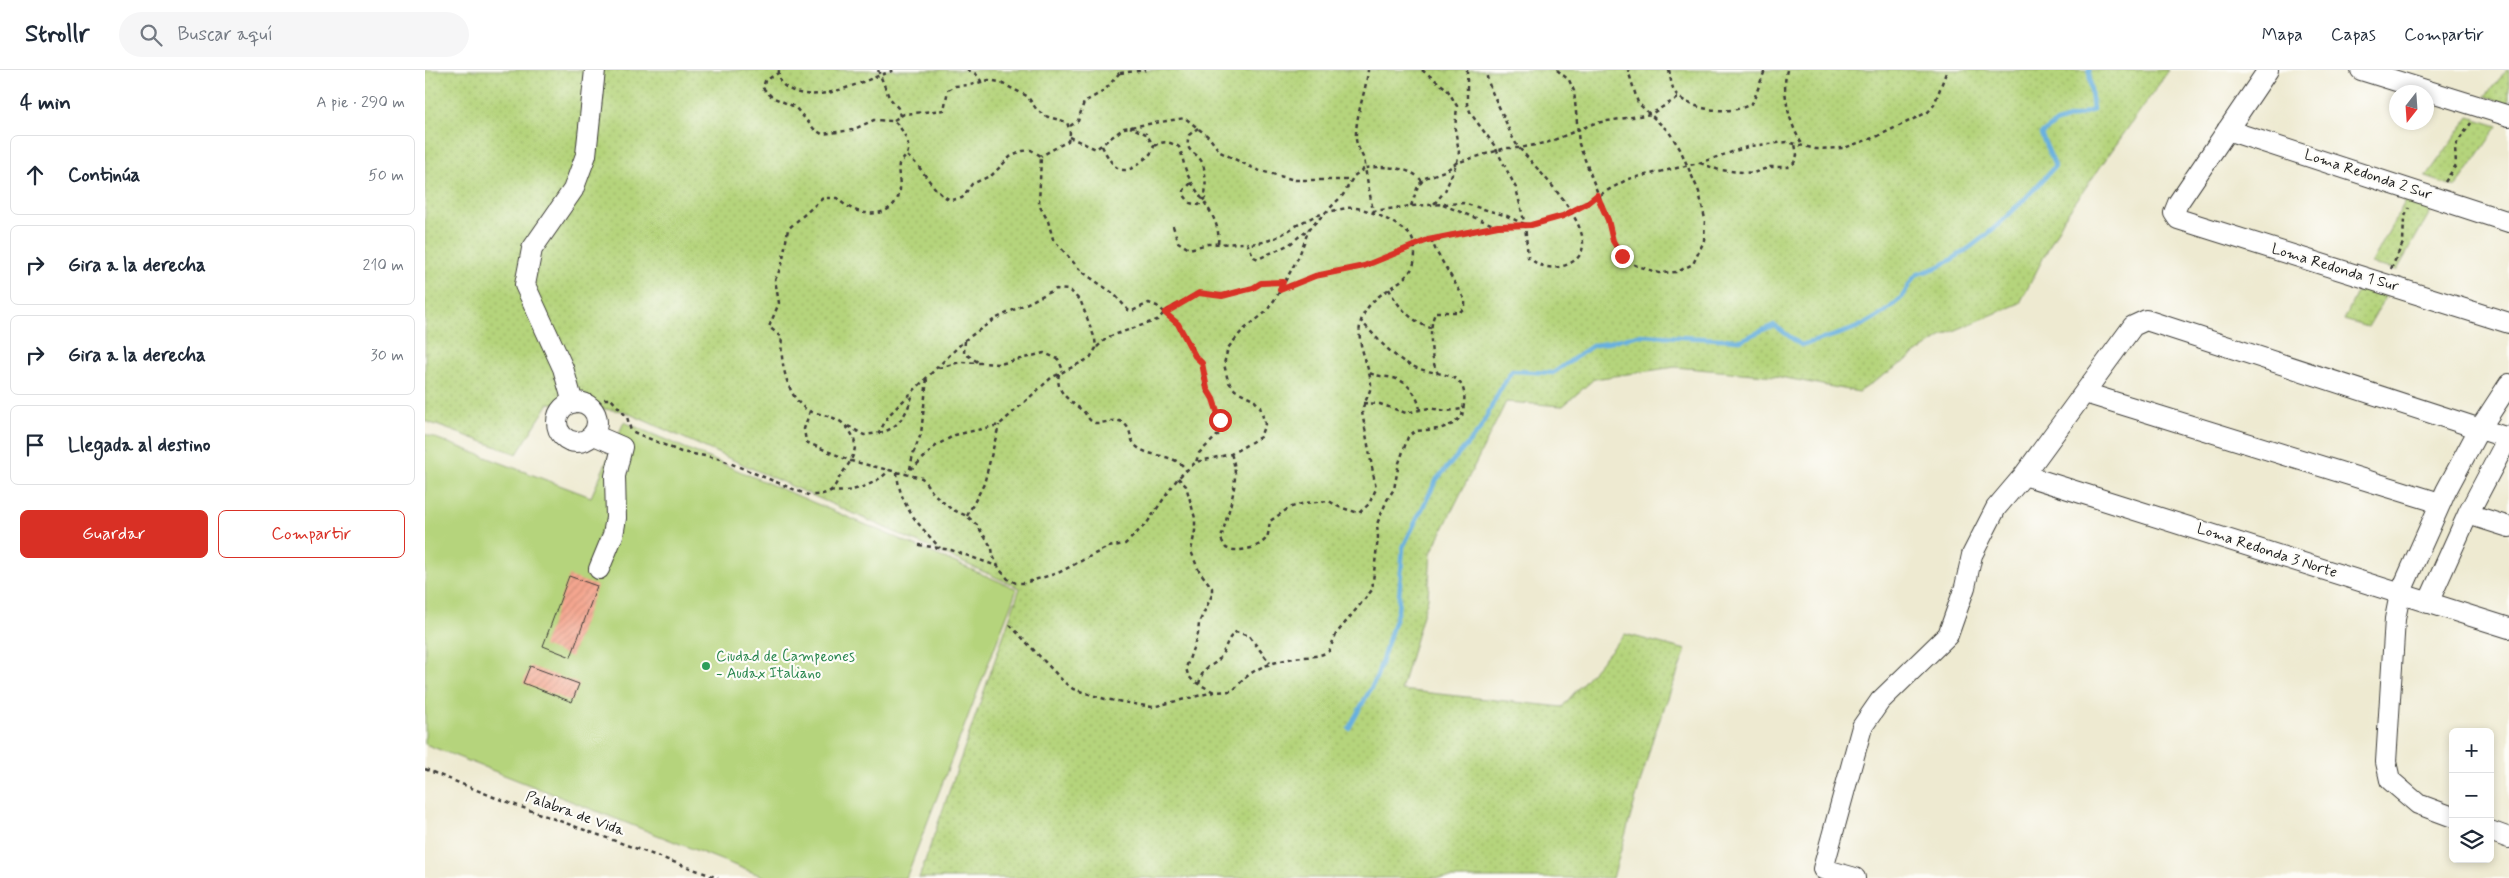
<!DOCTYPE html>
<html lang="es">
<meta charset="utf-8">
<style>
body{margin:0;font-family:Mynerve,sans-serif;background:#f6f6f7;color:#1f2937}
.controls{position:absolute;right:15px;bottom:15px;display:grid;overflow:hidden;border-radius:8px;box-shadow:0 2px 8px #0003}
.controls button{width:45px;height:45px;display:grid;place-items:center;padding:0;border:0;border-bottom:1px solid #e0e1e3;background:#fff;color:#1f2937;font:25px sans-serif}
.compass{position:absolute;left:1964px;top:15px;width:45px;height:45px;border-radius:50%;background:#fff;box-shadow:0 2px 8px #0003;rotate:197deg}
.stop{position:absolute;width:15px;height:15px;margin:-11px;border:4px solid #d93025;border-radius:50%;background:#fff}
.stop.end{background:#d93025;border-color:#fff;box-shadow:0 1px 5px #0008}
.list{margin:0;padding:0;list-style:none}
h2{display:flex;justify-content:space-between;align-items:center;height:65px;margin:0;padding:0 20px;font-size:21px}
h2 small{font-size:16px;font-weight:400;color:#747a83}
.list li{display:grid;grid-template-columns:32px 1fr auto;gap:15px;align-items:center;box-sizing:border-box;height:80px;margin:0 10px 10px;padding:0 10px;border:1px solid #e0e1e3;border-radius:8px}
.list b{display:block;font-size:19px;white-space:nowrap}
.list em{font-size:16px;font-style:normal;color:#747a83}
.actions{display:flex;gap:10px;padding:15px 20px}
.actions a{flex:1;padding:11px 0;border:1px solid #d93025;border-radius:8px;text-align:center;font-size:18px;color:#d93025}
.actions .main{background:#d93025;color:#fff}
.icon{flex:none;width:28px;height:28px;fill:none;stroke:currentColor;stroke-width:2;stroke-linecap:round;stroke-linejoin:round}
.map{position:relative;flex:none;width:2084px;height:808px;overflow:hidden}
header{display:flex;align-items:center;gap:30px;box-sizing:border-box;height:70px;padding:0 25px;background:#fff;border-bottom:1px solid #e0e1e3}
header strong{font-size:24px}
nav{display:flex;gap:28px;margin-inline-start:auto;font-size:18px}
.search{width:350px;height:45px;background:#f6f6f7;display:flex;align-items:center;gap:12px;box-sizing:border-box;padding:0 18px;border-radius:28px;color:#747a83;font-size:19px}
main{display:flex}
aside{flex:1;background:#fff}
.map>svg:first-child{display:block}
.grass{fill:url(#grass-dots);stroke:#68784c}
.garden{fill:#b5d47b;stroke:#68784c}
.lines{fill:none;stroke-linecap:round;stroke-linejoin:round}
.stream{stroke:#68b0df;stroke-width:4.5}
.building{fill:url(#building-hatch)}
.minor-casing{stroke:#3c3b37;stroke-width:22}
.path{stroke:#3c3b37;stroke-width:2.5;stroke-dasharray:4 4;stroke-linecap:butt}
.minor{stroke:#fff;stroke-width:20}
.route{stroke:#d93025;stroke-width:6}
.leisure-dot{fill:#2e9e5b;stroke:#fdfcf7;stroke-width:2}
.labels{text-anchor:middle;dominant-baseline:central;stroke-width:4.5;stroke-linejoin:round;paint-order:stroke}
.street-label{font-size:15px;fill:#1c1c1c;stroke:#fdfcf7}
.leisure-label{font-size:15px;fill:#27864d;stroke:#fdfcf7;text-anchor:start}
</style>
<header>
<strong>Strollr</strong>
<div class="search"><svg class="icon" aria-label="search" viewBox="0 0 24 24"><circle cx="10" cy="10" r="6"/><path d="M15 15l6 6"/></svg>Buscar aquí</div>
<nav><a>Mapa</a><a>Capas</a><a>Compartir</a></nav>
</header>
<main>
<aside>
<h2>4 min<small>A pie · 290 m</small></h2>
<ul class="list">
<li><svg class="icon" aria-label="ahead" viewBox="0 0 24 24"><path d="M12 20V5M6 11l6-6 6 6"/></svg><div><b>Continúa</b></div><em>50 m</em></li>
<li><svg class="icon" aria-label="right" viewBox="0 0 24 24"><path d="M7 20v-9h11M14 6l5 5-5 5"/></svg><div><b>Gira a la derecha</b></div><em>210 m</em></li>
<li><svg class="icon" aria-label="right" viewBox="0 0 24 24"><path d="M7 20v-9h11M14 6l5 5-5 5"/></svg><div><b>Gira a la derecha</b></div><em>30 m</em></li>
<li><svg class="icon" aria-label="arrive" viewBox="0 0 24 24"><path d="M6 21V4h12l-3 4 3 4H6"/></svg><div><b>Llegada al destino</b></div></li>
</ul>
<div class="actions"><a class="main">Guardar</a><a>Compartir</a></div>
</aside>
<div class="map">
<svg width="2084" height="808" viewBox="0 0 2084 808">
<defs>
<pattern id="grass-dots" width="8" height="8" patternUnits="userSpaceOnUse" patternTransform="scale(1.25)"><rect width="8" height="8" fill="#b5d47b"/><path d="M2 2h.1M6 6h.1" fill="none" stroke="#9bb56a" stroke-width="1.8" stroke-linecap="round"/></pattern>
<pattern id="building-hatch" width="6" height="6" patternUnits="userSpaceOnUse" patternTransform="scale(1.25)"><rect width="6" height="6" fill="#f4a68f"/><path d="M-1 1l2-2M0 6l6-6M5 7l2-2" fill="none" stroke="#d18e7b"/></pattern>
</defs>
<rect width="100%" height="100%" fill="#fdfcf7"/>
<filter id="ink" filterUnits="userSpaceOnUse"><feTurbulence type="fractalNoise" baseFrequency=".02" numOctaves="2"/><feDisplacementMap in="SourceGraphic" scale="10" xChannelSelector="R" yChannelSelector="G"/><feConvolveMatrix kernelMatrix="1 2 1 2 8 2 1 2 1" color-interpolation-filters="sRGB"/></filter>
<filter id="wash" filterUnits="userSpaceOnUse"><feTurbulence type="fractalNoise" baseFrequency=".0096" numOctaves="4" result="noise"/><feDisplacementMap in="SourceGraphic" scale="20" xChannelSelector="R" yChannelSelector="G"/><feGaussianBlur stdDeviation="1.12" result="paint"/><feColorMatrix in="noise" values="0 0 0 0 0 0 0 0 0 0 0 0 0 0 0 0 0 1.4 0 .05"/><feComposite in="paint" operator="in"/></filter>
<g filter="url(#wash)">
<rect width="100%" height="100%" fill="#eeead1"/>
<path class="grass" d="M0,0H1744L1639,148L1595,233L1519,265L1434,322L1350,306L1250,297L1169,309L1138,336L1081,332L1006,483L1003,528L976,620L1137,637L1200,564L1261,580L1228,668L1188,808H494L595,518L198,341L124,333L92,384L0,351Z
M2082,0H2084V34L2060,26Z
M2044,47L2073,56L2031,117L2001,107Z
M1982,128L2008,137L1972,200L1946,194Z
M1934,218L1961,226L1943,257L1919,250Z"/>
<path class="garden" d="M199,352L592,519L481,808H342L0,674V364L166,427Z"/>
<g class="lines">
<path class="stream" d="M924,658L951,609L973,540L978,477L1012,409L1054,361L1075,320L1087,301L1128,303L1167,276L1214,265L1316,270L1349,255L1376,275C1413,265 1446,257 1475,229C1482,222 1485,209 1493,204C1500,201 1508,200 1515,196C1559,173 1597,134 1630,96L1616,64L1632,52L1668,40L1664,0"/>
</g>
<g id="blocks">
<path class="building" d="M144,506L172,516L146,587L118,576Z
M105,596L154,614L147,632L98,613Z"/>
</g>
</g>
<g filter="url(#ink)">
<use href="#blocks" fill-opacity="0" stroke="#3c3b37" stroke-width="1"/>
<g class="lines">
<g class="minor-casing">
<path id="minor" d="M1843,0L1753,133L1749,143L1753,149L2084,253
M1936,0L2084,46
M1802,60L2084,152
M1660,323L2015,433
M132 352a20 20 0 1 1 40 0a20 20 0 1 1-40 0Z
M148,333L138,298L100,215L107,179L148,120L161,85L170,0
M169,365L197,377L190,406L191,448L188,465L174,499
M1599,405L2084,558
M2043,444L2084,457
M2003,533L2043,444L2084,366
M2028,747L1993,734L1965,710L1961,692L1970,549L1975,524L2021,421L2052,363L2084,314
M2065,761L2084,768
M1430,808L1398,799L1437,657L1455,631L1523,565L1540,517L1547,485L1571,438L1599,405L1708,256L1721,250L2083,368"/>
</g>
<path class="path" d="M354,0C353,7 355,13 361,17C390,38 440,9 470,0
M453,0L464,27L473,38L475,46
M542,0L551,4L556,11
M997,0L1022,19L1032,36L1030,59L1034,82L1032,92L1020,121L1009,134
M1042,0V34L1046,44L1069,75L1091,118L1100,155L1103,187C1112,195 1122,199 1134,197C1201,182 1108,97 1092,75C1085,65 1082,53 1076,41C1069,26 1065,20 1061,3
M1132,0L1144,10L1149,21L1154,74L1183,150L1188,171L1197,186L1207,194L1234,203L1252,202L1268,194L1279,171L1280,149L1274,122L1255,79L1244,62L1213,33L1203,0
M1244,0C1246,9 1246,19 1253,26C1268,41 1312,46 1328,32L1340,0
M1362,0C1356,22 1365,57 1378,75
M695,3L721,0
M469,50L479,44L519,40L523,20L530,16L545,15L564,10L574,12L602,26L612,40L620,46L642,52L645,63L643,71L616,86
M645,56L653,51L659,32L679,21L697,0
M644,67L671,79L699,58L760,48L784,67L795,82L832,100L870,110H925
M677,76C687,96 696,110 717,91C723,86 727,84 729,76L721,64L705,57
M729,76C738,70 745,72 754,77C758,86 758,94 762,103C771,126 797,147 793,173
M482,86C500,98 506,122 526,130L537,128L547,114L567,105L585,87L598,81L606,80L616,86L614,135L623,151L628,169L656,201L689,224L703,240L707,241L724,233L732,236L753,254L770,285L777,293L781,319L788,329L797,361L774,383L771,392
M1275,93L1294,100L1328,103L1345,97H1363L1369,93L1372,85L1370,74
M997,111C985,96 958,96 940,98L948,141L986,136L1038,133L1082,146L1099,154
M2020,112L2031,95L2030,76L2046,53
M766,113L759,120V125L765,133L774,135L780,128C781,118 781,100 777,92C770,79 759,84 764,65L773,58
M1018,135L1071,156
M986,136L993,116L1000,108L1022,100L1031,93L1081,78H1095L1124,72L1170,53L1226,44L1254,27
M748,156L753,172L764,179L783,174L822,173L829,187L833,189L865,174L882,160
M1006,169L1011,181L1040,230V237L1035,242H1011C1003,253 1005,292 1013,303
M1966,199L1978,173L1979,148L1984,138
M856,219L890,206L939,196L1003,170L1073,156L1106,155L1137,146L1203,109L1274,93L1325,76L1362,72L1391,79L1419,78L1453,66L1503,42L1509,35L1522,0
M964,219C972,236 987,252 1006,258
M540,271L539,283L553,292
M672,277L683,267L732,250L741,241L774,223L797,226L828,218L836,213L858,212
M514,298L535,292L575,294L619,283L633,289L638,300
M945,303C953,307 960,306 968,308C983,311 994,327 995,341
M634,304C630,322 644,330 657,340C662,344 663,351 670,353C679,354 689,348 697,352C707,358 704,368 710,375C723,389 750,382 761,400
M938,333L955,334L981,343L1004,338L1022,341L1038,339
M168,340L178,329H186L202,347L206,361L256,382L292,388L383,425C390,425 399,425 405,421C411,417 412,410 416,405C426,391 437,377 424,360C415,347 401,346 387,342C363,334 354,290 357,267L344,257L354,233L350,210L357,195L363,159L398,128H412C428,145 463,153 474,125C477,115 472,105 474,94C476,91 480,88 482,84C487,75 476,55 468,51L449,50L427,60L397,64L389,59L370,37L347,27L338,18L340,11L358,0
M385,341L379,359L381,372L426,391L497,408L508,423L526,439L542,446L552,455L567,478L568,486L575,500L583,509L591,513H599L633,503L683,477L700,474L722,453L753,408L771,392L806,384L835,367L840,354L835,337L828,329L810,320L803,311L799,294L803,278L817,261L841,242L852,226L874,186L884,159L918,125L929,106L940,98C941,87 932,80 931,69C930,45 941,23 943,0
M423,356L439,365L454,363L463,346L471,338L540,270L570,249L631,219L645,220L656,232L670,269L671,278L665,288L626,308L574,355L530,365L512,375L489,397L481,401
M454,363C474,359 483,342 488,323
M806,384C817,410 802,443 796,469L801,478C812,483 835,479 842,467C844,463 844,455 845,451L864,438L879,433L904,431L914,437L934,443L944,434L951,419L937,342C938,333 946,323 946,314C944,293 930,272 936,251C944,224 974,218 986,200C992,192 991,171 984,164C972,153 939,135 922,138C911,140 896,143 886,148C861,159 854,172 824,174
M485,399L488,384L496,364L502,308
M472,402C474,435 493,454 515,478
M753,408L761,416L770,448V461L766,481L773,499L787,518V525L774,553L773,564L761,598L763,605L768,611L789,622
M405,421C423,424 452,415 464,400
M542,446L559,414L574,355
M494,475L526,480L572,496
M585,555L640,613L648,619L680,629L727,637L789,622L808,621C826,598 841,594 869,588C881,586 893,588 904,581L911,564L947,520L953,467L952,454L962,430L969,419L974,393L983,367L990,361L1014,359L1028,354L1037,346C1039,334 1043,319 1032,310C1023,303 1006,303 995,299C971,292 953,269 936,251
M774,614C779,591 788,600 796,586C802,577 801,569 811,562L824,566L845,593
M0,699L71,728L293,808"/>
<use href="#minor" class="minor"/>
</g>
</g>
<g class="lines" filter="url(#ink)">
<path class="route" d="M795,350L788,329L782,319L777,293L770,286L753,254L740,243L774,223L797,226L828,218L836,213L858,212L855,220L890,206L939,196L1003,170L1073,156L1106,155L1138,146L1161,134L1172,125L1183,150L1188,171L1197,186"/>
</g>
<circle class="leisure-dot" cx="281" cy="596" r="5"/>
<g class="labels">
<g class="street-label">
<text transform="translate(1943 105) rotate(18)">Loma Redonda 2 Sur</text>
<text transform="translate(1910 198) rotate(17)">Loma Redonda 1 Sur</text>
<text transform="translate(1842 481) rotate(18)">Loma Redonda 3 Norte</text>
<text transform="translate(150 744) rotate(20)">Palabra de Vida</text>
</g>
<g class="leisure-label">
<text x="291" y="587">Ciudad de Campeones<tspan x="291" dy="17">- Audax Italiano</tspan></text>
</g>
</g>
</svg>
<div class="controls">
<button>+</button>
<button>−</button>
<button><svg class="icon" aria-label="layers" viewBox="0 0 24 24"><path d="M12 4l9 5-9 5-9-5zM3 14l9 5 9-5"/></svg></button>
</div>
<svg class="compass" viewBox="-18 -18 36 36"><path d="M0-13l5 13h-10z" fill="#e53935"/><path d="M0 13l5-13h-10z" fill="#747a83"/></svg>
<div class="stop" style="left:795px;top:350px"></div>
<div class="stop end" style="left:1197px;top:186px"></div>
</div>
</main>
